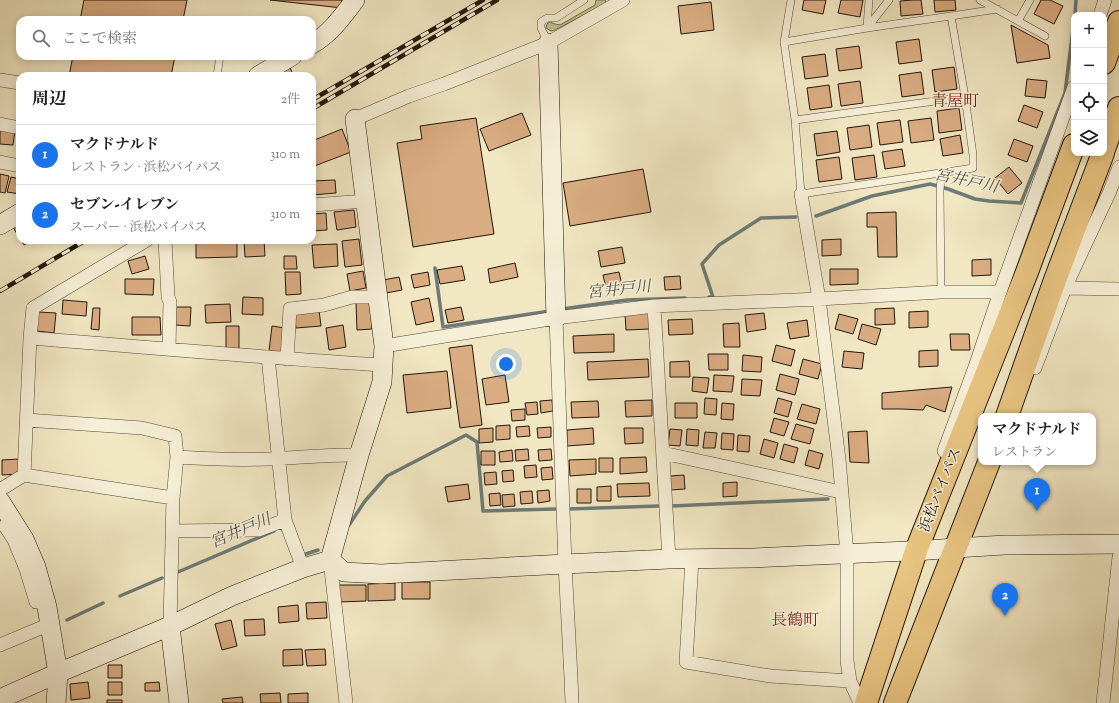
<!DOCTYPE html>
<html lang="ja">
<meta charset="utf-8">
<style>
body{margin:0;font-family:"Sorts Mill Goudy","Noto Serif JP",serif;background:#f2f2f2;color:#202124}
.controls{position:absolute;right:12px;top:12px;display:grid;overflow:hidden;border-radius:8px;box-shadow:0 2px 10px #0003}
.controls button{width:36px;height:36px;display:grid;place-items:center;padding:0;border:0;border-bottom:1px solid #e0e0e0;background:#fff;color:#202124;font:20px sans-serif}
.you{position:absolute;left:506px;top:364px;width:14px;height:14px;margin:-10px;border:3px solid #fff;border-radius:50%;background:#1a73e8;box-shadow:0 0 0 6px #1a73e833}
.badge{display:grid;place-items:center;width:26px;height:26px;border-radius:50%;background:#1a73e8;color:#fff;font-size:13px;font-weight:700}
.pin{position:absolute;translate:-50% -33px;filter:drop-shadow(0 1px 2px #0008)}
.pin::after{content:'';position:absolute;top:21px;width:14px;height:12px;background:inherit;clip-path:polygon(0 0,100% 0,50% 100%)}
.popup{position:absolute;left:978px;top:413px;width:118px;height:52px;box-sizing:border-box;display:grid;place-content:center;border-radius:8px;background:#fff;filter:drop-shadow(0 1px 3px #0005);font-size:13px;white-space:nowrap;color:#757577}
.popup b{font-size:15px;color:#202124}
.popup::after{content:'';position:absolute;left:50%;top:100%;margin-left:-8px;border:8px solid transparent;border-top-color:#fff}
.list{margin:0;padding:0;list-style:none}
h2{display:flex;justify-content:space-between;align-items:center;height:52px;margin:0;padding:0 16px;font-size:17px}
h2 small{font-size:13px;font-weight:400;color:#757577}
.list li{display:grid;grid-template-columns:26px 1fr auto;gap:12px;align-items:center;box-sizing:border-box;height:60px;padding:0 16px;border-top:1px solid #e0e0e0}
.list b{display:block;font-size:15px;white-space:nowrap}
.list p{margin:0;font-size:13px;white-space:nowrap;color:#757577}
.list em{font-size:13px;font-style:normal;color:#757577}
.icon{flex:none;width:22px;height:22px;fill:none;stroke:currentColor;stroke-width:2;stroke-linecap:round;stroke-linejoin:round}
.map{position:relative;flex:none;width:1119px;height:703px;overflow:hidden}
.search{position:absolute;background:#fff;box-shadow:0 2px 10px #0003;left:16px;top:16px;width:300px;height:44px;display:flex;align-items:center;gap:10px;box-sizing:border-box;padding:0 14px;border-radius:12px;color:#757577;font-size:15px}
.panel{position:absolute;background:#fff;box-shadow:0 2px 10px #0003;left:16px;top:72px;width:300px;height:172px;border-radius:12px}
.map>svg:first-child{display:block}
.green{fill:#c0c48f;stroke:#706d4e}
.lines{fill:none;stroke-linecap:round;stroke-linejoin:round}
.stream{stroke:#6c7b77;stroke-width:3.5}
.building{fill:#daac82;stroke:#20160e}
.lane-casing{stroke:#544a3b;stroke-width:8}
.street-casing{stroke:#544a3b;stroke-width:14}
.secondary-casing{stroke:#20160e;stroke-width:20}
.highway-casing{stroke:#20160e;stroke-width:24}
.lane{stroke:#f6efd7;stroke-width:7}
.street{stroke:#f6efd7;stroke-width:13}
.secondary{stroke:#f6efd7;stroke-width:19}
.highway{stroke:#e8c481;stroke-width:22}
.rail-casing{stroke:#20160e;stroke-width:4.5}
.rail{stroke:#f6efd7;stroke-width:3;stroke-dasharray:9;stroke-linecap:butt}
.labels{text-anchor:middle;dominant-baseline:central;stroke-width:3;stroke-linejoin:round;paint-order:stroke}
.street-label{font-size:15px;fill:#20160e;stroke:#f6efd7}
.neighbourhood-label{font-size:16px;fill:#7a1f14;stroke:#f6efd7}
.water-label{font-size:16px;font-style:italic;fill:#4c514b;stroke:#f6efd7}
</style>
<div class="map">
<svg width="1119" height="703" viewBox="0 0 1119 703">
<rect width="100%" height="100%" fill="#f1e7c2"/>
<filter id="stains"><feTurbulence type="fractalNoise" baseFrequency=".005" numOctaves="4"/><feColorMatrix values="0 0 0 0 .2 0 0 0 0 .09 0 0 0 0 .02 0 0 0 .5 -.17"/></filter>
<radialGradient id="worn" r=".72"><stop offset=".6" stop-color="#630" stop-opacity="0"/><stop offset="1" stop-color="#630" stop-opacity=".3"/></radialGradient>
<path class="green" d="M596,0H605L606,2L603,5L555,30L551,31L546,28L547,24L550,22L555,24L560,25L595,5Z"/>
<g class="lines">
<path class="stream" d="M1075,15L1076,0
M816,216L872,196L930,184L948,189L975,199L989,201L1021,203L1065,93L1074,21
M435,268L443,327L550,311
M709,297H713L702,264L719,245L761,218L796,217
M562,309L627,300L685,298
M672,506L828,499
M568,509L658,506
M349,525L365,501L387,476L466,435L477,442L483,511L555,509
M300,556L318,550
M178,572L274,531
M120,596L162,578
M67,620L103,603"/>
</g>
<path class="building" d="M84,0H187L183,20H80Z
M270,0H342V8Z
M804,0H826L823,14L802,10Z
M841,0H863L860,17L838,13Z
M913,0H921L923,14L901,16L900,1Z
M934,0H955L956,10L935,12Z
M1041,0H1050L1063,6L1054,24L1034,14Z
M711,2L714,30L681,34L678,6Z
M1011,25L1048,45L1050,58L1017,63Z
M919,39L922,61L899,64L896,42Z
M859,46L862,68L839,71L836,49Z
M825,54L828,76L805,79L802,57Z
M73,56H175L171,76H69Z
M954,67L957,89L935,92L932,70Z
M290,68L294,76H275Z
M921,72L924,94L902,97L899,75Z
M1027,79L1047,81L1045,98L1025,96Z
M860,81L863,103L841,106L838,84Z
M829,85L832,107L810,110L807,88Z
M1024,105L1043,112L1037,128L1018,121Z
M959,108L962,130L939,133L937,111Z
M522,113L531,135L489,151L480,129Z
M476,118L494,234L413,247L397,143L422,139L420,126Z
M931,118L934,140L911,143L908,121Z
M900,120L903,142L880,145L877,123Z
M869,125L872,147L850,150L847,128Z
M0,128L15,130L13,145L0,144Z
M342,129L351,152L312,167V141Z
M837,131L840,152L817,156L814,134Z
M960,135L963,153L943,156L940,139Z
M1014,139L1033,146L1027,162L1008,155Z
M902,149L905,166L885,169L882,152Z
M874,155L877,177L855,180L852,158Z
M839,157L842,179L819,182L816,160Z
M1009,167L1022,183L1008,194L995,178Z
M643,169L651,212L570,226L563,183Z
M0,174L9,176L5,193L0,192Z
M11,177L20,179V194L7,192Z
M335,180L336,193L312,195V181Z
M354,210L356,227L337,230L334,212Z
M896,212L897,257H878L877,227H867V213Z
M326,213L327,230L312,231V214Z
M20,222V239L13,227Z
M359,239L362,265L345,267L342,241Z
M841,239V255L822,256V240Z
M21,240H32L24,245Z
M196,240H237V257L196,258Z
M244,240H264L265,256L245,257Z
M337,244L338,266L314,268L312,245Z
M622,247L625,263L601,267L598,251Z
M145,256L149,269L132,274L128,261Z
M284,256H296L297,269H284Z
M991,259V275L972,276V260Z
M515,263L518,277L490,283L488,269Z
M462,266L465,280L440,284L437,270Z
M830,269H858V284L830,285Z
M363,271L366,288L350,291L347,274Z
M285,272H300L301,294L286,295Z
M428,272L430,285L414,288L411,275Z
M619,272L622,285L606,288L603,275Z
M680,276L681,289L665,290L664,277Z
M399,277L402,290L386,293L383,280Z
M125,279H154L153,295L125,294Z
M243,297L263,298V315L242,314Z
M429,298L434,321L416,325L411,302Z
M63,300L87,302L86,316L62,314Z
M371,302L372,329L357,330L356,303Z
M230,304L231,322L206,323L205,305Z
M176,307H191L190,326L175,325Z
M461,307L464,320L448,323L445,310Z
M93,308H100L99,330L91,329Z
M894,308L895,324L875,325V309Z
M319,310L321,326L296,328L294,312Z
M928,311V327L909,328V312Z
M38,312L56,313L54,333L37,331Z
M649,313L650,329L626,330L625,314Z
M764,313L766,329L747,332L745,315Z
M839,314L858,319L853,334L835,329Z
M132,317H160L161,335H132Z
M692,319L693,334L669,335L668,320Z
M807,320L809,336L790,339L787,323Z
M739,323L740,347H724L723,324Z
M862,324L881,329L876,345L858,339Z
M343,325L346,347L329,350L326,328Z
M226,326H239V349H226Z
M272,326L285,328L283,352L269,351Z
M614,334V352L574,353L573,336Z
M950,334H969L970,350H951Z
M472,345L482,425L460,428L449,348Z
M776,345L795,350L791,366L772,361Z
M938,350V366L919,367V351Z
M844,351L864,353L862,369L842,367Z
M708,354H728V370H709Z
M743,355L762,357L761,372L742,371Z
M648,359L649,377L588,380L587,362Z
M803,359L822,364L818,379L799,374Z
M689,361L690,377H670V362Z
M447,371L451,408L407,413L403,375Z
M780,374L799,379L795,395L776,390Z
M505,375L509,402L486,405L482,379Z
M714,375L734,376L732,392L713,391Z
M693,377L709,378L707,393L692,391Z
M742,379L762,380L760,396L741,395Z
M952,387L945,412L926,405L923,410L902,409H882V393Z
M705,398L717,399L716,415L704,414Z
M778,398L792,402L788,417L774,413Z
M552,400L553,411L541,413L540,401Z
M652,400V416L626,417L625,401Z
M598,401L599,417L572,418L571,402Z
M537,402L538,414L527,415L525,403Z
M675,403H697V418H675Z
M722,403L734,404L733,420L721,419Z
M802,404L820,409L816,424L797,419Z
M525,409V420L512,421L511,410Z
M774,418L789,422L784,436L770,432Z
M796,424L814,429L810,444L791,439Z
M510,425V439L496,440V426Z
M529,426L530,436L517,437L516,427Z
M551,427V437L538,438L537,428Z
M493,428V442L479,443V429Z
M593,428L594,444L567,446V430Z
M624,428H643V443L625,444Z
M670,429L682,430L680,446L668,445Z
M687,429L699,430L698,446L686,445Z
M867,431L869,463L850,462L848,432Z
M705,432L717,433L715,448H703Z
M722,433L734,434L733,450L721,449Z
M738,435L750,436L749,452L737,451Z
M764,439L778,443L774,458L760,454Z
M784,444L798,448L794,463L780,459Z
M528,449L529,460L516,461L515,450Z
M551,449L552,460L539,461L538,450Z
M512,450L513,461L500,462L499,452Z
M809,450L823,454L819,469L805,465Z
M481,451H495V465H481Z
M646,457L647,472L620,474V458Z
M599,458H613V472H599Z
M19,459V474L2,475V460Z
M596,459V474L570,476L569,460Z
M536,465L537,477L525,478L524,466Z
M552,467L553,479L542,480L541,468Z
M513,470L514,481L503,482L502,471Z
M496,472L497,484L485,485L484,473Z
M684,475L685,489L670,490V476Z
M737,482V496L723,497V483Z
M649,483L650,496L618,497L617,484Z
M468,484L470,499L448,502L445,487Z
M611,486V501H597V487Z
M577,489H591V503H577Z
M549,490L550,501L538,503L537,491Z
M532,491L533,503L521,504L520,492Z
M500,493L501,505L490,506L489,494Z
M514,494L515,506L503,507L502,495Z
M402,582H430V599H402Z
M395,583V600L368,601V584Z
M339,585H366V601L339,602Z
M326,602L327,618L307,619L306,603Z
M298,605L299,621L279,623L278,607Z
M264,619L265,635L245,636L244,620Z
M231,620L237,646L222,650L215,624Z
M302,649L303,665L283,666V650Z
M325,649L326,665L307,666L305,650Z
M108,665H122V678H108Z
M88,682L90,698L71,700L70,684Z
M108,682H122V695H108Z
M159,682L160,691H145V683Z
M280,693L281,703H261L260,694Z
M308,693V703H288V694Z
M242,697L243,703H223L222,699Z
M107,700H122V703H107Z"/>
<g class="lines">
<g class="lane-casing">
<path id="lane" d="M980,0L1045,36
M951,16L965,97L973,155V168L801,194L795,120L784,42L867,28Z
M951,16L997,9
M1018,21L1030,0
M867,27L869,0
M867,28L889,0
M548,42L541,28V22L547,18H556L584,0
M784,42L791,0
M217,76L220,56
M795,120L965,97
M941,292L940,191L941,174"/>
</g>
<g class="street-casing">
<path id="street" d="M1100,15L1105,0
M0,80L20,83
M355,119L409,96L444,84L548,43L623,0
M0,124L20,128
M0,162L20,166
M801,194L819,299L839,459L847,554V661L850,681L860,703
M312,205L366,201
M165,240L168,297L170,302L169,349
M1065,288L1119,289
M654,306L669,559
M556,318L565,564L571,678L572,703
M30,338C147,347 265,358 383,365
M384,346L556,318L654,306L819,299L941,292H1000
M268,357L285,520L303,568
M287,359L290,309L324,305L352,297H378
M1035,368L1065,288L1110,191L1119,167
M26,420L142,428L175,436L177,457
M944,451L975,367L1000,292L1074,87
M663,453L841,492
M24,475L30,338L33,308L147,240
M3,488L24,475L173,498
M5,526L14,540L26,569L36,602
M172,531L259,530L285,520
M692,559L686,662L770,676L850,681
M330,560L346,703
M170,626L173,498L177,457C207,459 237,460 267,459C298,458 328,454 359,455
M0,645L50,624
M1103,703L1119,557"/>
</g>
<g class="secondary-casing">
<path id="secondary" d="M548,43L556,318
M312,44C330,34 342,17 355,0
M258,76L292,56
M0,225L20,213
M0,501L24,539L36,567L47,607L58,673L56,703
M330,560L344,572L381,574L565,564L669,559L753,558L908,551H916L955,548L1005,545L1119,544
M330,560L359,455L382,382L384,346L355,119
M170,626L179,703
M0,699L58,673L170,626L232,596L303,568L330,560"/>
</g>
<g class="highway-casing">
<path id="highway" d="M1104,63L1119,22
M1104,149L1119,108
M1007,416L1055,280L1103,153
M866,703L916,551L1027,272L1074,145
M895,703L989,462"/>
</g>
<use href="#lane" class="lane"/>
<use href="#street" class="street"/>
<use href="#secondary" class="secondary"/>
<use href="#highway" class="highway"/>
<g class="rail-casing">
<path id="rail" d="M312,100L483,0
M312,109L497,0
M0,291L86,240"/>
</g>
<use href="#rail" class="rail"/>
</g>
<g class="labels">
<g class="street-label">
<text transform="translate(941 490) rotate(-68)">浜松バイパス</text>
</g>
<g class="neighbourhood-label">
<text x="955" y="102">青屋町</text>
<text x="795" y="621">長鶴町</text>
</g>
<g class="water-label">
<text transform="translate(966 182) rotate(12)">宮井戸川</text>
<text transform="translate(619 291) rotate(-6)">宮井戸川</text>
<text transform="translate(241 532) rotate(-23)">宮井戸川</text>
</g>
</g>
<rect width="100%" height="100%" filter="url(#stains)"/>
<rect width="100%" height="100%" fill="url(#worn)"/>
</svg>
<div class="controls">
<button>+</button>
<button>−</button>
<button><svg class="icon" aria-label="locate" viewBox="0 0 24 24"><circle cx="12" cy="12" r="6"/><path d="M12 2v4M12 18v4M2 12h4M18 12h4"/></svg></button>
<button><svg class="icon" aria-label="layers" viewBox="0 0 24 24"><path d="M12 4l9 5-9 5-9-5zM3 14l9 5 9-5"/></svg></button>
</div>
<div class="you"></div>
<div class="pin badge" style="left:1037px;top:511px">1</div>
<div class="popup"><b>マクドナルド</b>レストラン</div>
<div class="pin badge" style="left:1005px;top:616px">2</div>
<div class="search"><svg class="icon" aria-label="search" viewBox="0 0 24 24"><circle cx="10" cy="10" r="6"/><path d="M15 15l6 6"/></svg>ここで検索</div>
<section class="panel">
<h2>周辺<small>2件</small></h2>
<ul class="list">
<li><span class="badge">1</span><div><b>マクドナルド</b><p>レストラン · 浜松バイパス</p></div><em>310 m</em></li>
<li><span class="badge">2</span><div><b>セブン-イレブン</b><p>スーパー · 浜松バイパス</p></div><em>310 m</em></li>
</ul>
</section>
</div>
